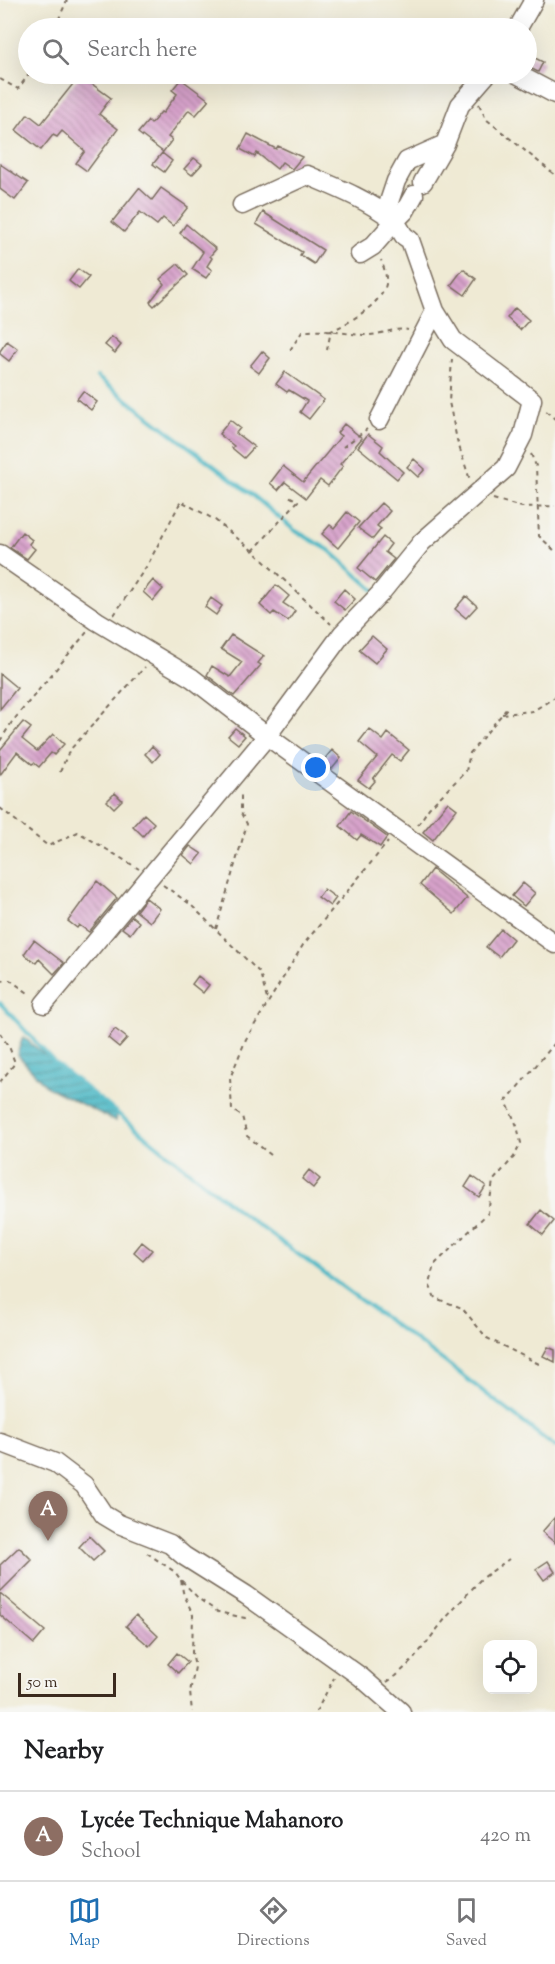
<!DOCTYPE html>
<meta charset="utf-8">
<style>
body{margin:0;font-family:"Sorts Mill Goudy",serif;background:#f2f2f2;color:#202124}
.controls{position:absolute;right:18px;bottom:18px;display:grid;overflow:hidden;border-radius:12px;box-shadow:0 6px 24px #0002}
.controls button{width:54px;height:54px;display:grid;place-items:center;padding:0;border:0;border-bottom:2px solid #e0e0e0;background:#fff;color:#202124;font:30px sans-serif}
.scale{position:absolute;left:18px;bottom:15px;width:98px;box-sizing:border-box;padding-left:6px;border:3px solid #3b2a1e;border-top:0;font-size:16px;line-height:21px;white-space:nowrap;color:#3b2a1e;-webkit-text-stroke:4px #f6f6f2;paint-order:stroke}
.you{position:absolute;left:316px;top:768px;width:21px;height:21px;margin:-15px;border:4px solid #fff;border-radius:50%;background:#1a73e8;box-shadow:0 0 0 9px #1a73e833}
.badge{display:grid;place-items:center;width:39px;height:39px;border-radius:50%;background:#1f6fb2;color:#fff;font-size:20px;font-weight:700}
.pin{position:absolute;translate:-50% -50px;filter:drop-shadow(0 2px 3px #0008)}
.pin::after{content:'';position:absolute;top:32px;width:21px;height:18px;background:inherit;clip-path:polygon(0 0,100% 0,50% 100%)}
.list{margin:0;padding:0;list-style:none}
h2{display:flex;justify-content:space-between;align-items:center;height:78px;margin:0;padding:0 24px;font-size:26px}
h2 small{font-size:20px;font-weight:400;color:#757577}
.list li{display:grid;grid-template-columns:39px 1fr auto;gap:18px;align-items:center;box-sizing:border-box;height:90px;padding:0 24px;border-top:2px solid #e0e0e0}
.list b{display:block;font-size:22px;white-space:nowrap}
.list p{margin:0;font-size:20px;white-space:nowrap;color:#757577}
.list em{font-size:20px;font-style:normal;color:#757577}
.icon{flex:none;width:33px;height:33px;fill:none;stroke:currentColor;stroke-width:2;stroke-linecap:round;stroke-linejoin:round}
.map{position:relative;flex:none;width:555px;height:1712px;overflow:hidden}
.search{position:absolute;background:#fff;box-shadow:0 6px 24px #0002;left:18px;right:18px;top:18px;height:66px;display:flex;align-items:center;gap:15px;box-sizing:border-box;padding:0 21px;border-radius:33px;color:#757577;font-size:22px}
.sheet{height:168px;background:#fff}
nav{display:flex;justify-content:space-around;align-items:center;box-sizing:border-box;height:84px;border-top:2px solid #e0e0e0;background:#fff;font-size:16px;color:#757577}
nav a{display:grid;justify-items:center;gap:3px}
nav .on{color:#1f6fb2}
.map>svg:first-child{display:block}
.water{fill:url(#water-rules);stroke:#427072;stroke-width:1.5}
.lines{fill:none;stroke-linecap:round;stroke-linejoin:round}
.stream{stroke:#4ab7c5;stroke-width:4}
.building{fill:url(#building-back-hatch)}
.minor-casing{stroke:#7a6d5e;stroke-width:21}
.path{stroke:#7a6d5e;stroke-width:2;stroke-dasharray:4.5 4.5;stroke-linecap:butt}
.minor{stroke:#fff;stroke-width:18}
</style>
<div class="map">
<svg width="555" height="1712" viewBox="0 0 555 1712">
<defs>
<pattern id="water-rules" width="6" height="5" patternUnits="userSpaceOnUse" patternTransform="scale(1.5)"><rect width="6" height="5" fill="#4ab7c5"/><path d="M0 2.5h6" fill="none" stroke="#3f959f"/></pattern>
<pattern id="building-back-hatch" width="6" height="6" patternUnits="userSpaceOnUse" patternTransform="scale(1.5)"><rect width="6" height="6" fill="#d7a2cb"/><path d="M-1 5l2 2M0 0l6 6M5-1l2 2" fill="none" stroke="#b084a4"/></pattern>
</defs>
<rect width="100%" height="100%" fill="#f6f6f2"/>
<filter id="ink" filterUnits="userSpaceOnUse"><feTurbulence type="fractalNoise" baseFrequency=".0167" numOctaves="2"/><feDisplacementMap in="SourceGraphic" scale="12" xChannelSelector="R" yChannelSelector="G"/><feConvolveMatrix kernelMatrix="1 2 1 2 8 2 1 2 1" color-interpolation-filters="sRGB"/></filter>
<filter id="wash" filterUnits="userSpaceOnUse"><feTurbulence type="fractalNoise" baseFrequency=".008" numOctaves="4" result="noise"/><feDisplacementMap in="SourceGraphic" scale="24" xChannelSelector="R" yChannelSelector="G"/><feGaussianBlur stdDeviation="1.35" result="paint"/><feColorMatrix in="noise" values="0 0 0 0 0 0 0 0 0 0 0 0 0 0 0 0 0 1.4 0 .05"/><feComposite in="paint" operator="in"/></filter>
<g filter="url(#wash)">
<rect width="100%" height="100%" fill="#efead4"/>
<path class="water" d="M23,1037L117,1113L116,1121L47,1087L17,1054Z"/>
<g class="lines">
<path class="stream" d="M97,377L255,497L294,530L329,550L375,591
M0,1003L56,1064L239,1211L445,1362L555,1447"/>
</g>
<g id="blocks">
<path class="building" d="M531,56L543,62L538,72L526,66Z
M81,74H99L92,84L111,98L99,114L118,129L87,171L76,163L85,151L62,131L57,137L53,135L41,150L16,130L28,114L41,124Z
M181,79L209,100L196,115L189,110L168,137L172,140L163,152L138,133L148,121L151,124L161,112L163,113L177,94L172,90Z
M248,134L276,149L278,146L302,157L292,169L282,162L277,169L257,153L255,157L240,149Z
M162,153L172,161L164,172L153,164Z
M194,158L202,164L192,175L184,169Z
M0,164L28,183L15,200L0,189Z
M139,188L152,200L161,188L188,207L173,226L163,218L157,225L140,212L124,232L112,222Z
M263,212L323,250L314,264L300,255L302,252L256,224Z
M186,224L216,249L210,256L212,258L207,266L212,270L206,278L192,269L203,252L180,233Z
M178,264L188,275L154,306L150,302L164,284L160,279Z
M78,269L89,277L79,289L69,281Z
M463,269L476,279L465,295L451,285Z
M515,308L529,320L520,330L507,318Z
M112,337L121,345L115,353L105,345Z
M7,341L18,349L9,361L0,354V351Z
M262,351L270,358L259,373L250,366Z
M285,372L324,400L309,419L300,412L307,401L289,390L287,392L276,384Z
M83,391L97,402L91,410L77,399Z
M230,420L240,428L236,433L254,447L244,458L232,448L234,446L219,434Z
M344,424L362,438L340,464L343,466L328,486L320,480L306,498L285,482L278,490L270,483L283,466L303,482L341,436L337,433Z
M368,434L383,446L380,451L403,472L397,479L358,447Z
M414,459L425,469L418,477L407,467Z
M381,503L390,511L377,526L381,529L373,539L358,528Z
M347,512L359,522L338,548L322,534L330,525L334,528Z
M22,532L32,540L29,544L35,549L27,559L10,548Z
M383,537L391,544L385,552L394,559L375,582L358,568Z
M153,580L163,589L153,601L143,592Z
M276,585L289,596L283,603L295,611L288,621L274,612L271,615L260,605Z
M344,589L355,599L345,610L334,601Z
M466,596L477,606L466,618L455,609Z
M211,598L222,606L216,615L205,607Z
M231,635L264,656L258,663L261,665L234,696L207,675L212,666L230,677L242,662L221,649Z
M372,636L387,649L375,663L359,650Z
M0,674L17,688L0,709Z
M23,722L31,728L22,739L37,751L53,734L64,744L54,755L51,753L39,767L34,763L32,764L17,752L0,775V750Z
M235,728L245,736L238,744L228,736Z
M369,729L383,740L388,733L409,750L400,761L392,755L373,779L375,781L369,788L358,780L377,757L359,742Z
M152,746L160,754L153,762L145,754Z
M332,750L341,758L332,769L322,762Z
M115,793L122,800L114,808L107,801Z
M448,802L457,809L433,840L423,832Z
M351,811L387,837L380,847L361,835L357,840L340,826Z
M144,814L154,823L143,836L133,826Z
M190,846L202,854L194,864L183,855Z
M432,869L467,898L454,914L420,885Z
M97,881L117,898L89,932L79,925L77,928L68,921Z
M523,883L535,893L524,906L512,896Z
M324,889L336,898L330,906L318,897Z
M146,898L160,909L150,922L136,911Z
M132,916L139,922L130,934L122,928Z
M501,929L513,939L499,957L486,947Z
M34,940L64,963L54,974L39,959L36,963L24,954Z
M198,976L209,985L203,993L192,984Z
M115,1029L127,1038L119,1047L108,1038Z
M309,1170L320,1179L313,1188L302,1179Z
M472,1176L486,1186L479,1197L465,1187Z
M541,1210L554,1221L543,1235L530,1224Z
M142,1242L152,1250L143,1260L134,1252Z
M548,1347L555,1350V1362L543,1356Z
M48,1500L56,1507L48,1516L40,1508Z
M555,1517V1543L542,1532Z
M89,1536L104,1551L93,1561L79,1547Z
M19,1547L32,1560L0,1592V1565Z
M548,1561L555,1572L544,1580L536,1569Z
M0,1593L45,1631L34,1644L0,1615Z
M136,1615L158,1636L149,1646L126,1626Z
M177,1653L188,1662L178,1673L168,1664Z"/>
</g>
</g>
<g filter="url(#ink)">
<use href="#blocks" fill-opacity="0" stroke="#7a6d5e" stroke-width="1.5"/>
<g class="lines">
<g class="minor-casing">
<path id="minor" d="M518,28L534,0
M517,74L555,94
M423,182L445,144L460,105L487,74
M242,205L307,175C338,188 368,200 395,221L373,246L360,254
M390,217L389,202L396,181L407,161L445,144
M379,420L435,311
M0,554L97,621L192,678L267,736L555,944
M44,1004L267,736L342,634L380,594L422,542L506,468L523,435L532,400L453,340L435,311L410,240L404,236L395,221L405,211L414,195
M0,1442L55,1463L84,1485L104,1515L119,1524L170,1544L184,1556L246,1595L361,1677L401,1712"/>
</g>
<path class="path" d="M55,28L67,0
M68,74V76
M0,79L18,89L29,74
M479,104L486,119L555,175
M290,350L302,332C324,328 343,334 365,335C380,336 393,327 408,330
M327,350L331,331C347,324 382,304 386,284C387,276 384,268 381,260
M452,359L449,402L457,440L470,480
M546,411L555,419
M343,447L367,429
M531,454L536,466L539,536L555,551
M493,499L522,507L555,506
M253,551L298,501L287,495
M114,615L148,564L181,501L215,520L253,551L331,624
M502,714L533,711L555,697
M0,741L12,722L87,632
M60,772L69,751L145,667
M0,808L48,846L78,832L139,869
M418,825L429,808L466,771L470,753L507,708
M163,885L190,904L260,973L268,1003
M216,929L247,824L241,813V791
M0,981L10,980L31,995
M0,1033L10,1049L15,1063L0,1082
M271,1155L247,1136L242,1116L232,1110L230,1078L246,1039L303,945L388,842
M539,1364L487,1338L462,1308L435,1298L429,1284L434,1265L488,1213L493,1181L514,1157L521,1143L517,1126L506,1101L555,1043
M147,1553L175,1572L181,1580L199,1599L218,1612L245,1618L250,1616
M181,1580L183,1592L193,1615L192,1653L195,1667L190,1692L192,1712
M387,1682L396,1676L413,1660L445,1619L480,1580L509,1559
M316,1712L334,1678"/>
<use href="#minor" class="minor"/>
</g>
</g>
</svg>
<div class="controls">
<button><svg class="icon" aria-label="locate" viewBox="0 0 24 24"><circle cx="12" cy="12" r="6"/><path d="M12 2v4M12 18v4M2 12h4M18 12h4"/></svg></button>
</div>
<div class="scale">50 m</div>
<div class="you"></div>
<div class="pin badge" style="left:48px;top:1541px;background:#8d6e63">A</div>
<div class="search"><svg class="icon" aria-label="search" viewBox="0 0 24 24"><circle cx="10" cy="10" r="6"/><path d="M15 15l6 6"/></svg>Search here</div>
</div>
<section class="sheet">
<h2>Nearby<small></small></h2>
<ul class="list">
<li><span class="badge" style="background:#8d6e63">A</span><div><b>Lycée Technique Mahanoro</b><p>School</p></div><em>420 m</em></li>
</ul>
</section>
<nav>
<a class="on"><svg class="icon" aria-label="map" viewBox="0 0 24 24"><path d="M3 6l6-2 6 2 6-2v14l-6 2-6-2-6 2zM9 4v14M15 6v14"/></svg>Map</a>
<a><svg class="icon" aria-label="directions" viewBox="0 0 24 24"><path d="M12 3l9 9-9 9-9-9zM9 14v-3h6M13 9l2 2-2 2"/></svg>Directions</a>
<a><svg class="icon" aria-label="saved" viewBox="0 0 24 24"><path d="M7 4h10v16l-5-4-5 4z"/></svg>Saved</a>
</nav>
